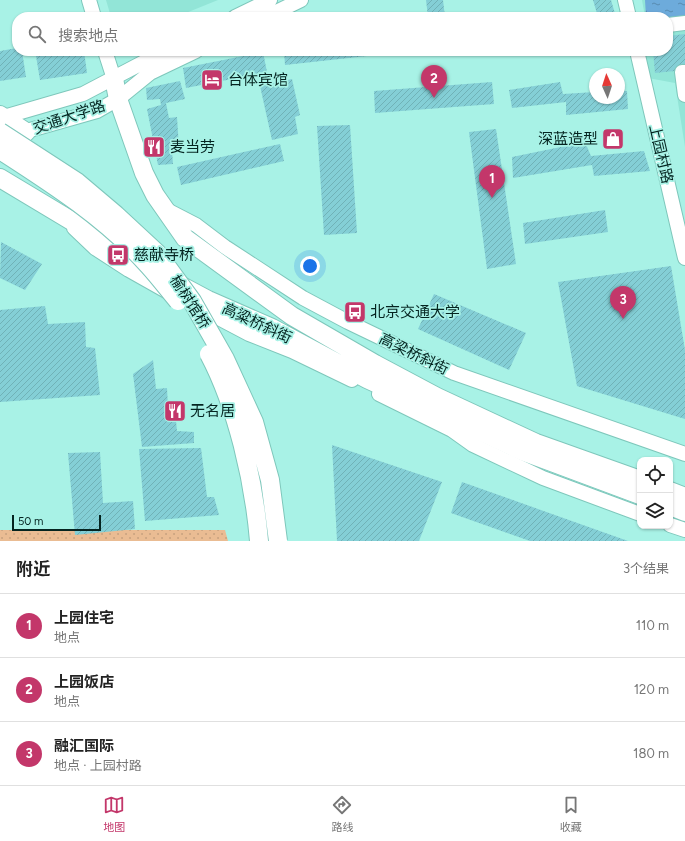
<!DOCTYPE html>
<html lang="zh">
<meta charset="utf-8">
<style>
body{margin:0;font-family:Figtree,"Noto Sans SC",sans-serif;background:#f2f2f2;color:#222}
.controls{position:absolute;right:12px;bottom:12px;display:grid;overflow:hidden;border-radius:8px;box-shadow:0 1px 3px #0004}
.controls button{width:36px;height:36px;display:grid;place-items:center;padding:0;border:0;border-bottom:1px solid #e0e0e0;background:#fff;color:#222;font:20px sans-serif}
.compass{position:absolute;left:589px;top:68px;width:36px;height:36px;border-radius:50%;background:#fff;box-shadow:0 1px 3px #0004;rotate:357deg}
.scale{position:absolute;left:12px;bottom:10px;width:89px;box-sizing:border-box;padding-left:4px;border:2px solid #042420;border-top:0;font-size:11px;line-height:14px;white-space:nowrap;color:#042420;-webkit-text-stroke:3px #a8f2e6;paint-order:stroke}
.you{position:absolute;left:310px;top:266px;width:14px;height:14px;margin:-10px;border:3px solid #fff;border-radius:50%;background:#1a73e8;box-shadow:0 0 0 6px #1a73e833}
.badge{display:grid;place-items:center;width:26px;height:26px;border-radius:50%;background:#c3376a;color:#fff;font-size:13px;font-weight:700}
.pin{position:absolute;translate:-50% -33px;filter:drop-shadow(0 1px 2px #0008)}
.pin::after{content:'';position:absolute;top:21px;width:14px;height:12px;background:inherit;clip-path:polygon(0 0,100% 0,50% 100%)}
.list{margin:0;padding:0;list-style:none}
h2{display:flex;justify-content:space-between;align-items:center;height:52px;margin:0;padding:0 16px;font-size:17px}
h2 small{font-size:13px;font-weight:400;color:#767676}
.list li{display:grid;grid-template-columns:26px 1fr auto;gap:12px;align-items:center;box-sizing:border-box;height:64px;padding:0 16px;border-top:1px solid #e0e0e0}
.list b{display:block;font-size:15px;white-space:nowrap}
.list p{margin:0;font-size:13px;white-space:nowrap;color:#767676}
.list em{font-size:13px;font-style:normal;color:#767676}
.icon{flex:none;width:22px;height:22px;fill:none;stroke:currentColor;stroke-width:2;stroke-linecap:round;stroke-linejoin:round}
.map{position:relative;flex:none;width:685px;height:541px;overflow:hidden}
.search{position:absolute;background:#fff;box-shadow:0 1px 3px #0004;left:12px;right:12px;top:12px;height:44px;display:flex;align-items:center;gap:10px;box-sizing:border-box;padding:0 14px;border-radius:16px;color:#767676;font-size:15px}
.sheet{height:244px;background:#fff}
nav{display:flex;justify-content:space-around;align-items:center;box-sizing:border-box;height:56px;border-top:1px solid #e0e0e0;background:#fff;font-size:11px;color:#767676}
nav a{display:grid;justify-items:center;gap:2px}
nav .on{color:#c3376a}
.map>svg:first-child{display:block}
.built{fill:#92e5d7}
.park{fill:url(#park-dots)}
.water{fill:url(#water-ripples)}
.building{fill:url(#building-hatch)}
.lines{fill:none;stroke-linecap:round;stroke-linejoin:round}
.minor-casing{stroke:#7ec7bb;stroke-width:16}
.major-casing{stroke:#7ec7bb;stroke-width:20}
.minor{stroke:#fff;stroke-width:14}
.major{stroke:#fff;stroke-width:18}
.major-bridge-casing{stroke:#7ec7bb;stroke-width:20;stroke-linecap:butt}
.major-bridge{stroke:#fff;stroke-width:18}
.labels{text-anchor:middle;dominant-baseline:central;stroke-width:3.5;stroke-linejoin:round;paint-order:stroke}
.poi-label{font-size:15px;fill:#042420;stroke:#a8f2e6;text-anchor:start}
.street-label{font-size:15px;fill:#042420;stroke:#a8f2e6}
</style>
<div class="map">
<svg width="685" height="541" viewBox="0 0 685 541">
<defs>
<pattern id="park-dots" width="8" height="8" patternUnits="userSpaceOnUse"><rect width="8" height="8" fill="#eabc93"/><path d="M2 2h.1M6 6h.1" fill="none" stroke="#c7a17e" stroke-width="1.8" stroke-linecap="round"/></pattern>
<pattern id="water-ripples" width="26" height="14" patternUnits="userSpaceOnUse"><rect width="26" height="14" fill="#6dabdb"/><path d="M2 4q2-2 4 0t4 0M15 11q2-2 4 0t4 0" fill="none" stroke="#578bb1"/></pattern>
<pattern id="building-hatch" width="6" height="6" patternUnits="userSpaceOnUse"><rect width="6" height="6" fill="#84cfd6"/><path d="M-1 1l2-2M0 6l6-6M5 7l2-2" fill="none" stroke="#70b2b7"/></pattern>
</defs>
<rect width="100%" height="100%" fill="#a8f2e6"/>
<path class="built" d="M106,0H218L176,17H111Z
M642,0H685V147L675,83L648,78L642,51H668V17H645Z"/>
<path class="park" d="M0,530H225L228,541H0Z"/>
<path class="water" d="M645,0H685V17L668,19V17H646Z"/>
<path class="building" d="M426,0H443L445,17H428Z
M593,0H611L616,17H598Z
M685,34V70L655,73L653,51H668V36Z
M17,48V51H22L26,77L0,81V51Z
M70,51H84L87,73L40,80L36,56Z
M284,51H385V54L285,65Z
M550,51H583V52L550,56Z
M263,52L267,72L186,88L183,68Z
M292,79L300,115L295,117L298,134L272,140L260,86Z
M180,81L185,99L166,103L169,118L177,117L179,148L172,151L173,164L158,165L147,109L161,105L160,99L147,100L146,88Z
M492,82L494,104L375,113L374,91Z
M560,82L563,94L595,92V98H619V91H627L628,109L566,115V102L512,108L509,90Z
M350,125L357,233L324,235L317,126Z
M496,129L516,264L487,269L469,132Z
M585,142L591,156L644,151L650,171L594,176L592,165L513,178L512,157Z
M280,144L284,161L181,185L177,167Z
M605,210L608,232L525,244L523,223Z
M1,242L42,264L25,290L0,278Z
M671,266L685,350V419L577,386L558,282Z
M434,294L526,333L509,370L418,329Z
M45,306L48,324L85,322L86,347L95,348L100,395L0,402V310Z
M153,360L156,389L167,388L168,407L175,411L177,431L194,432V443L142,447L133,374Z
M332,445L442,482L419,541H337Z
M201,448L207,497H214L219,515L145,521L139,449Z
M100,452L103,503L133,501L135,529L75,535L68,453Z
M462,482L628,541H530L451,513Z"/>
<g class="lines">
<g class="minor-casing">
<path id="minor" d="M89,0L94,17
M625,0L629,17
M235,17L270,0
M266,17L301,0
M668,25L685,23
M105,51L114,79
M637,51L685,258
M685,72H682L685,95
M0,118L83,94L165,51
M16,134L97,111L118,99L150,73L196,51
M165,209L196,225L225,247L303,298L348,322L454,373L685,454
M74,228L95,248L129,270L168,292
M194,305L249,334L292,351L352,380
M379,394L452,430L473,445L543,478L640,514
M670,525L685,530"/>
</g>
<g class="major-casing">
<path id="major" d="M114,79L118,99L144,173L155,195L185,238L292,316L375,364L437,397L536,443L640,480
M0,115L26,132
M0,178L95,235L121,253L148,268
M178,284L208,300L272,328L367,379L522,451L640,495
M670,491L685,497
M670,506L685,512"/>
</g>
<use href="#minor" class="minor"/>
<use href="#major" class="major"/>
<g class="major-bridge-casing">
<path id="major-bridge" d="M0,132L77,182L116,215L157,253L192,301L225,359L254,422L270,480L278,541
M0,150C53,184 107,219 149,266C159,277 168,289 178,301
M209,354C237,407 254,481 259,541"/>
</g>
<use href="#major-bridge" class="major-bridge"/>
</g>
<defs>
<g id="hotel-square" transform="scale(1.15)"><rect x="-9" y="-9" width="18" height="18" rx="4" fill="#c3376a" stroke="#a8f2e6"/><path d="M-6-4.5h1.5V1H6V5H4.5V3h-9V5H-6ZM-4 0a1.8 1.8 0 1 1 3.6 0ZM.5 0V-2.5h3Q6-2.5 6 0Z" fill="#fff"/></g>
<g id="shop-square" transform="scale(1.15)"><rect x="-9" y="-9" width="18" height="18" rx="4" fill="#c3376a" stroke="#a8f2e6"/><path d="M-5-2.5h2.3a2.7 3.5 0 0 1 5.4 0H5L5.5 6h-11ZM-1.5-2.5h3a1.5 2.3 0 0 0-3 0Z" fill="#fff"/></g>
<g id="restaurant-square" transform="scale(1.15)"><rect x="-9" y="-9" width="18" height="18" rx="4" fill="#c3376a" stroke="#a8f2e6"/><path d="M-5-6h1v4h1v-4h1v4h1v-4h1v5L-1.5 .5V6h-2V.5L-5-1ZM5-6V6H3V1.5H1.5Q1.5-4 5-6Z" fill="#fff"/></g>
<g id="bus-square" transform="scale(1.15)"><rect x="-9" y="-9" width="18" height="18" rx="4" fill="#c3376a" stroke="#a8f2e6"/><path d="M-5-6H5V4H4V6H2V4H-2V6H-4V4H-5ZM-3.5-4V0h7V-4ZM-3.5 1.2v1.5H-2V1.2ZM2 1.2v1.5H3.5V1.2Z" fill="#fff"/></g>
</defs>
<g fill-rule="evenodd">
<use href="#hotel-square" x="212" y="80"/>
<use href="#shop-square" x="613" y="139"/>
<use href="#restaurant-square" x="154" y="147"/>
<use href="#bus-square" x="118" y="255"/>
<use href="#bus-square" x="355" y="312"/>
<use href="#restaurant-square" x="175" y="411"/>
</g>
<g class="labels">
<g class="poi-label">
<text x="228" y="80">台体宾馆</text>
<text x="598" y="139" text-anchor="end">深蓝造型</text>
<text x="170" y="147">麦当劳</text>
<text x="134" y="255">慈献寺桥</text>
<text x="370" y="312">北京交通大学</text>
<text x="190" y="411">无名居</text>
</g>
<g class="street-label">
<text transform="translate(69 117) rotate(-19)">交通大学路</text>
<text transform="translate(661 154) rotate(77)">上园村路</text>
<text transform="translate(190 302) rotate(57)">榆树馆桥</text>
<text transform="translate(257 323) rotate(25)">高粱桥斜街</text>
<text transform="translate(414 354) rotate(26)">高梁桥斜街</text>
</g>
</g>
</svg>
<div class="controls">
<button><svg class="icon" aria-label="locate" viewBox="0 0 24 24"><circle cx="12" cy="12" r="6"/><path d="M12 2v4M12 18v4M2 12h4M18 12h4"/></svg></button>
<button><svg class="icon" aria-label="layers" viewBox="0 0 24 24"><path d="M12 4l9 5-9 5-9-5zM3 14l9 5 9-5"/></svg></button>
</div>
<svg class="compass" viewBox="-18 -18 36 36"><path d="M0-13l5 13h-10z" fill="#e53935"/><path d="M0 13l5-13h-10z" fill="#767676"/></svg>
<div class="scale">50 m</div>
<div class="you"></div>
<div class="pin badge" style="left:492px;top:198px">1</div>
<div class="pin badge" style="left:434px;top:98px">2</div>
<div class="pin badge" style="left:623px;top:319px">3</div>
<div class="search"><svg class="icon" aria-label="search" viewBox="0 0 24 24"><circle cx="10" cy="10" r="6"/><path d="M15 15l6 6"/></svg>搜索地点</div>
</div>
<section class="sheet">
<h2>附近<small>3个结果</small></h2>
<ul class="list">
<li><span class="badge">1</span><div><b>上园住宅</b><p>地点</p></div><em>110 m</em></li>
<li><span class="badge">2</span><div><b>上园饭店</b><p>地点</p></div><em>120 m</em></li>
<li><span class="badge">3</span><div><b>融汇国际</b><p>地点 · 上园村路</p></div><em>180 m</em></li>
</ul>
</section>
<nav>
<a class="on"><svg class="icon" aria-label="map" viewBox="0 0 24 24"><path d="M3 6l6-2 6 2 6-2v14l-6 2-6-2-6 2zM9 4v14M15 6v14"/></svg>地图</a>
<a><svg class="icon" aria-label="directions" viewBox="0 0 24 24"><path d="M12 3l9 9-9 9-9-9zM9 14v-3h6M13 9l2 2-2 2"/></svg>路线</a>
<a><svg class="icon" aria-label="saved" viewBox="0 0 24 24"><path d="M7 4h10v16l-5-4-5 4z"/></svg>收藏</a>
</nav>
